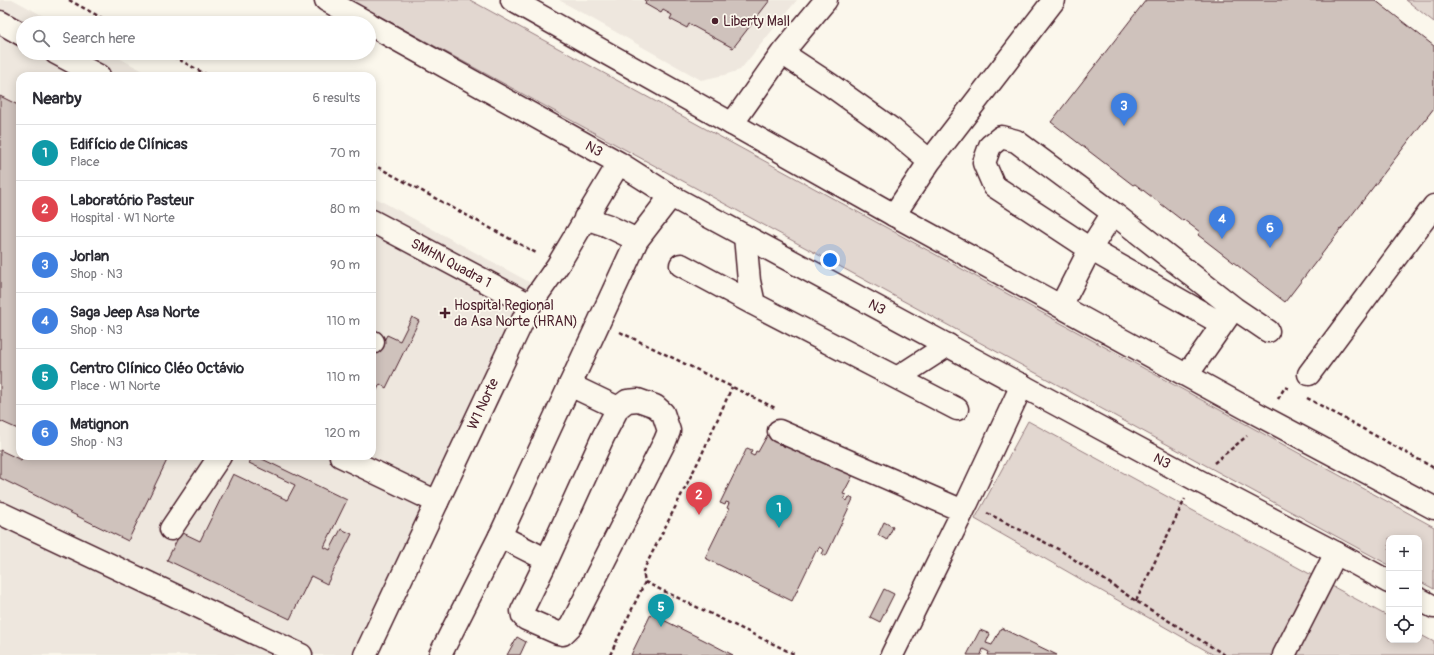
<!DOCTYPE html>
<meta charset="utf-8">
<style>
body{margin:0;font-family:Pangolin,sans-serif;background:#f2f2f3;color:#2b2b33}
.controls{position:absolute;right:12px;bottom:12px;display:grid;overflow:hidden;border-radius:8px;box-shadow:0 2px 10px #0003}
.controls button{width:36px;height:36px;display:grid;place-items:center;padding:0;border:0;border-bottom:1px solid #e1e1e2;background:#fff;color:#2b2b33;font:20px sans-serif}
.you{position:absolute;left:830px;top:260px;width:14px;height:14px;margin:-10px;border:3px solid #fff;border-radius:50%;background:#1a73e8;box-shadow:0 0 0 6px #1a73e833}
.badge{display:grid;place-items:center;width:26px;height:26px;border-radius:50%;background:#1a73e8;color:#fff;font-size:13px;font-weight:700}
.pin{position:absolute;translate:-50% -33px;filter:drop-shadow(0 1px 2px #0008)}
.pin::after{content:'';position:absolute;top:21px;width:14px;height:12px;background:inherit;clip-path:polygon(0 0,100% 0,50% 100%)}
.list{margin:0;padding:0;list-style:none}
h2{display:flex;justify-content:space-between;align-items:center;height:52px;margin:0;padding:0 16px;font-size:17px}
h2 small{font-size:13px;font-weight:400;color:#7c7c81}
.list li{display:grid;grid-template-columns:26px 1fr auto;gap:12px;align-items:center;box-sizing:border-box;height:56px;padding:0 16px;border-top:1px solid #e1e1e2}
.list b{display:block;font-size:15px;white-space:nowrap}
.list p{margin:0;font-size:13px;white-space:nowrap;color:#7c7c81}
.list em{font-size:13px;font-style:normal;color:#7c7c81}
.icon{flex:none;width:22px;height:22px;fill:none;stroke:currentColor;stroke-width:2;stroke-linecap:round;stroke-linejoin:round}
.map{position:relative;flex:none;width:1434px;height:655px;overflow:hidden}
.search{position:absolute;background:#fff;box-shadow:0 2px 10px #0003;left:16px;top:16px;width:360px;height:44px;display:flex;align-items:center;gap:10px;box-sizing:border-box;padding:0 14px;border-radius:22px;color:#7c7c81;font-size:15px}
.panel{position:absolute;background:#fff;box-shadow:0 2px 10px #0003;left:16px;top:72px;width:360px;height:388px;border-radius:12px}
.map>svg:first-child{display:block}
.built{fill:#eee7de}
.green{fill:#e2d7d0;stroke:#967b7e}
.building{fill:#cfc2bc;stroke:#4a1f2b}
.lines{fill:none;stroke-linecap:round;stroke-linejoin:round}
.minor-casing{stroke:#4a1f2b;stroke-width:25}
.major-casing{stroke:#4a1f2b;stroke-width:25}
.path{stroke:#4a1f2b;stroke-width:2.5;stroke-dasharray:4 3;stroke-linecap:butt}
.minor{stroke:#fbf7ec;stroke-width:22}
.major{stroke:#fbf7ec;stroke-width:22}
.poi-dot{fill:#4a1f2b;stroke:#fbf7ec;stroke-width:1.5}
.labels{text-anchor:middle;dominant-baseline:central;stroke-width:3.5;stroke-linejoin:round;paint-order:stroke}
.poi-label{font-size:14px;fill:#4a1f2b;stroke:#fbf7ec;text-anchor:start}
.street-label{font-size:14px;fill:#4a1f2b;stroke:#fbf7ec}
</style>
<div class="map">
<svg width="1434" height="655" viewBox="0 0 1434 655">
<rect width="100%" height="100%" fill="#fbf7ec"/>
<filter id="ink" filterUnits="userSpaceOnUse"><feTurbulence type="fractalNoise" baseFrequency=".025" numOctaves="2"/><feDisplacementMap in="SourceGraphic" scale="8" xChannelSelector="R" yChannelSelector="G"/><feConvolveMatrix kernelMatrix="1 2 1 2 8 2 1 2 1" color-interpolation-filters="sRGB"/></filter>
<g filter="url(#ink)">
<path class="built" d="M0,0H14L56,23H23V53H110L152,76H20V456H372V196L531,283L504,342L351,655H0Z
M559,0H797L740,70L724,75L701,80Z"/>
<path class="green" d="M350,0H470L1434,527V589L1419,581V538H1389V565Z
M1406,0H1434V22Z
M1028,421L1389,617V640H1419V634L1434,642V655H1214L975,519Z"/>
<path class="building" d="M644,0H770L733,48L689,24L687,28L670,19L672,15L663,10L661,13L645,4L646,1Z
M1146,0H1375L1434,46V108L1285,302L1198,235L1200,232L1184,220L1183,221L1135,184L1133,185L1051,122Z
M0,96L20,106V430L0,421Z
M412,317L419,321L386,388L380,384L372,400V359L376,351L378,352L387,335L400,341Z
M768,434L853,475L843,494L846,495L844,499L847,501L849,497L853,499L826,556L822,554L824,550L819,547L817,552L816,551L792,601L705,558L729,509L727,508L729,503L726,502L725,505L720,503L747,448L752,450L750,454L754,456L756,451L758,452Z
M0,450L21,460L23,456H169L128,541L0,478Z
M253,456H256L347,500L324,547L330,550L341,529L352,534L327,584L311,576L290,619L167,560L181,532L200,541L233,474L287,500L295,485L249,463Z
M884,522L893,527L887,540L878,535Z
M884,589L894,594L880,622L870,617Z
M651,614L704,640L733,655H631Z
M1001,628L1057,655H988L989,652L983,649L981,655H967L980,630L990,634L986,643L992,645Z
M517,637L526,642L520,655H507Z"/>
<g class="lines">
<g class="minor-casing">
<path id="minor" d="M0,22L23,35
M56,53L99,76
M782,53L829,84L893,130L930,161
M732,124L782,53L826,0
M894,215L930,161L1054,0
M372,221L530,305
M745,236L749,281L754,304L897,378L948,345
M681,265L754,304
M1061,306L1090,249L1113,213
M1222,324L1090,249L994,186L984,163L990,146L1001,137L1016,141L1113,213L1234,308L1268,331
M372,343L373,342
M1309,374L1434,206
M1187,375L1231,312
M897,378L957,409
M570,385L618,408
M638,400L655,406L663,413L669,431L665,441L571,626L563,634L558,633L526,619L523,616L522,611L547,560L603,437L618,408L627,401Z
M779,431L963,511
M341,456L437,502
M0,513L301,655
M171,529L220,456
M500,536L547,560
M892,655L967,503L1022,385
M1284,655L1336,553"/>
</g>
<g class="major-casing">
<path id="major" d="M326,0L368,23
M512,0L894,215L1246,408L1434,508
M369,24L619,163L671,196L1195,479L1336,553L1389,582
M585,218L606,225L637,240
M1419,599L1434,607
M365,655L530,305L558,265L619,163
M440,655L500,536L637,240L671,196"/>
</g>
<path class="path" d="M69,0L111,23
M167,53L209,76
M372,164L538,254
M620,332L775,408
M1307,398L1434,468
M1278,399L1285,387L1290,389
M1214,463L1247,436
M987,513L1060,550L1136,601L1225,655
M645,582L796,655
M1136,601L1185,499
M610,655L645,582L643,571L702,454L732,387"/>
<use href="#minor" class="minor"/>
<use href="#major" class="major"/>
</g>
</g>
<g class="poi-dot">
<circle cx="715" cy="21" r="4"/>
<path d="M443 307h4v4h4v4h-4v4h-4v-4h-4v-4h4z"/>
</g>
<g class="labels">
<g class="poi-label">
<text x="723" y="21">Liberty Mall</text>
<text x="454" y="305">Hospital Regional<tspan x="454" dy="16">da Asa Norte (HRAN)</tspan></text>
</g>
<g class="street-label">
<text transform="translate(594 149) rotate(29)">N3</text>
<text transform="translate(451 263) rotate(28)">SMHN Quadra 1</text>
<text transform="translate(877 307) rotate(28)">N3</text>
<text transform="translate(483 404) rotate(-65)">W1 Norte</text>
<text transform="translate(1162 461) rotate(28)">N3</text>
</g>
</g>
</svg>
<div class="controls">
<button>+</button>
<button>−</button>
<button><svg class="icon" aria-label="locate" viewBox="0 0 24 24"><circle cx="12" cy="12" r="6"/><path d="M12 2v4M12 18v4M2 12h4M18 12h4"/></svg></button>
</div>
<div class="you"></div>
<div class="pin badge" style="left:779px;top:528px;background:#0f9aa8">1</div>
<div class="pin badge" style="left:699px;top:515px;background:#e0444e">2</div>
<div class="pin badge" style="left:1124px;top:126px;background:#3f7fe0">3</div>
<div class="pin badge" style="left:1222px;top:239px;background:#3f7fe0">4</div>
<div class="pin badge" style="left:661px;top:627px;background:#0f9aa8">5</div>
<div class="pin badge" style="left:1270px;top:248px;background:#3f7fe0">6</div>
<div class="search"><svg class="icon" aria-label="search" viewBox="0 0 24 24"><circle cx="10" cy="10" r="6"/><path d="M15 15l6 6"/></svg>Search here</div>
<section class="panel">
<h2>Nearby<small>6 results</small></h2>
<ul class="list">
<li><span class="badge" style="background:#0f9aa8">1</span><div><b>Edifício de Clínicas</b><p>Place</p></div><em>70 m</em></li>
<li><span class="badge" style="background:#e0444e">2</span><div><b>Laboratório Pasteur</b><p>Hospital · W1 Norte</p></div><em>80 m</em></li>
<li><span class="badge" style="background:#3f7fe0">3</span><div><b>Jorlan</b><p>Shop · N3</p></div><em>90 m</em></li>
<li><span class="badge" style="background:#3f7fe0">4</span><div><b>Saga Jeep Asa Norte</b><p>Shop · N3</p></div><em>110 m</em></li>
<li><span class="badge" style="background:#0f9aa8">5</span><div><b>Centro Clínico Cléo Octávio</b><p>Place · W1 Norte</p></div><em>110 m</em></li>
<li><span class="badge" style="background:#3f7fe0">6</span><div><b>Matignon</b><p>Shop · N3</p></div><em>120 m</em></li>
</ul>
</section>
</div>
